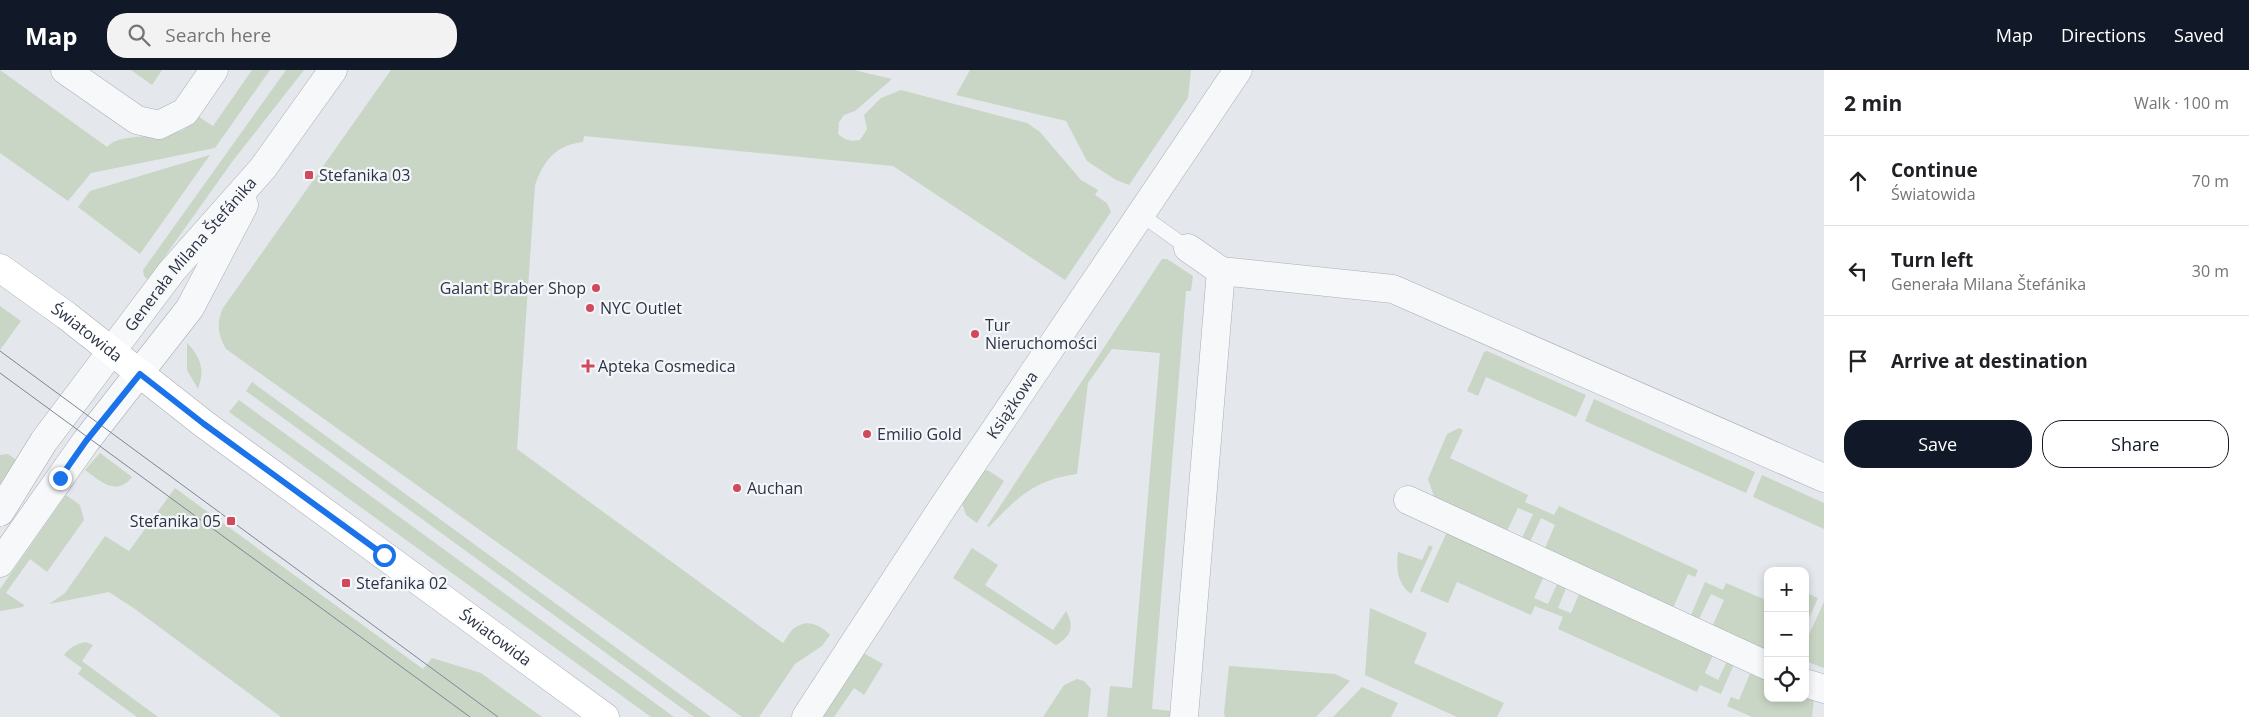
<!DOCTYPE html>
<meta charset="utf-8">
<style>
body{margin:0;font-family:"Open Sans",sans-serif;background:#f2f2f2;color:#202124}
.controls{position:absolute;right:15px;bottom:15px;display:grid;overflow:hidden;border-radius:10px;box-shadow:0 2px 8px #0003}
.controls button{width:45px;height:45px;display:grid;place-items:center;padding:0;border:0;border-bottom:1px solid #e0e0e0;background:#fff;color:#202124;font:25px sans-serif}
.stop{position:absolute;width:15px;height:15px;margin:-11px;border:4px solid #1a73e8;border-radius:50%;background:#fff}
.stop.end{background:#1a73e8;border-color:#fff;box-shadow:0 1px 5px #0008}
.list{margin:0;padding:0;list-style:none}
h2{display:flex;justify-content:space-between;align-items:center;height:65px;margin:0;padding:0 20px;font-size:21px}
h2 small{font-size:16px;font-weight:400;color:#757577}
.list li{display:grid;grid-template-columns:32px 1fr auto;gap:15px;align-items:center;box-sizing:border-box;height:90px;padding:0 20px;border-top:1px solid #e0e0e0}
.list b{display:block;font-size:19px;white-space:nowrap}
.list p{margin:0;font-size:16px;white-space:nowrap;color:#757577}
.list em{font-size:16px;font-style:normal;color:#757577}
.actions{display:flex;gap:10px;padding:15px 20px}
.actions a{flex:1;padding:11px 0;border:1px solid #111827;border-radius:20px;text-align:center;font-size:18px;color:#111827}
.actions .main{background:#111827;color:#fff}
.icon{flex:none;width:28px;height:28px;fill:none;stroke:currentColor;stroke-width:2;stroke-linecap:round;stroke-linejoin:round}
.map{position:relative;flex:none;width:1824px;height:647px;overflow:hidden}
header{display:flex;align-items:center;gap:30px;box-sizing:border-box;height:70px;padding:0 25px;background:#111827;color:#fff}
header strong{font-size:24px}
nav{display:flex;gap:28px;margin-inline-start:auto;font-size:18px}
.search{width:350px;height:45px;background:#f2f2f2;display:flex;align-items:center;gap:12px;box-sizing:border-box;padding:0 18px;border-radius:20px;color:#757577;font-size:19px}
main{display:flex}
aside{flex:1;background:#fff}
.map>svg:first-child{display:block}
.green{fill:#c9d6c5}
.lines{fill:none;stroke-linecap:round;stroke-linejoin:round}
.lane-casing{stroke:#a9aeb7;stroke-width:15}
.street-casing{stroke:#a9aeb7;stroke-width:29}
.secondary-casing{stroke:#a9aeb7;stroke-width:29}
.lane{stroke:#f7f8fa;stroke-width:14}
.street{stroke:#f7f8fa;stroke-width:28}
.secondary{stroke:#fff;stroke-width:28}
.tram{stroke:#7d8696;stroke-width:1}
.route{stroke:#1a73e8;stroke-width:6}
.poi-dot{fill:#d1495b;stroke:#f4f6f9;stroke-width:2}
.labels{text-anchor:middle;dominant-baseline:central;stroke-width:4.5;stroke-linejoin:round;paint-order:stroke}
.poi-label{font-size:16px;fill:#2b3445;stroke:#f4f6f9;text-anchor:start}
.street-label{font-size:16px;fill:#2b3445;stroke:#f4f6f9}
</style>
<header>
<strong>Map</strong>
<div class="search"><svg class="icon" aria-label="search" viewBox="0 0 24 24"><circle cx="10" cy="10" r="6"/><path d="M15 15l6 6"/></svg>Search here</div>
<nav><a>Map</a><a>Directions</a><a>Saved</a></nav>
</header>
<main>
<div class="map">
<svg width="1824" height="647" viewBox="0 0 1824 647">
<rect width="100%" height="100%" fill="#e4e7ec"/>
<path class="green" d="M0,0L107,77C121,60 175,72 190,55C193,52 194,48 196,45L213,56L252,0H270L215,78L91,103L68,131L0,83Z
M131,0H162L152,15Z
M286,0H304L232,92L148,210L144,206L143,200Z
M391,0H854L892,9L855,41L844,45L839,52L838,64C845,70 850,72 860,70L867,59L864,45L881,28L901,20L1027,53L1040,62L1081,110L1098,120L1095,125L1107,133L1111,142L1065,210L893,96L584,66L583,72C556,75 544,90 535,115L517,379L783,573C786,569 789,563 793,559C806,548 820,554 830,565L822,576L795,594L759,647H742L226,279C218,265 216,253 223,238Z
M970,0H1191L1188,28L1129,115L1116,110L1087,91L1066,51L956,25Z
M210,85L140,184L78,137L90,121Z
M1162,189H1167L1193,206L1191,221H1186L1152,639L1171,641V647H1107L1110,616L1132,618L1160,283L1112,279L1088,313L1077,404C1034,410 1018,427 989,457L987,456Z
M0,236L21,251L0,280Z
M187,273C201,287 205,300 198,319L187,300Z
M1487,281L1586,325L1576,347L1486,307L1478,326L1467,321L1484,282Z
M252,312L711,647H694L246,321Z
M1594,329L1755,402L1746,423L1585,351Z
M239,330L674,647H651L229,342Z
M1459,358L1463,360L1450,388L1528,425L1525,432L1554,445L1559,436L1698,500L1695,507L1688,504L1673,538L1544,480L1555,455L1541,448L1529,474L1521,470L1533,444L1518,438L1506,463L1436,432L1428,409L1447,364Z
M100,383L132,407C117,427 100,411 85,400Z
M8,384L18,391L0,421V385Z
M984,400L989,401L1004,411L977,453L966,445L962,433Z
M1762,405L1824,433V459L1753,427Z
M175,418L423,599L432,588L481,603L542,647H281L135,539L109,522L49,534L65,523L105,466L129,481Z
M66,425L80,435L84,450L47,502L30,489L6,523L24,535L23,537L0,541V519Z
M1447,462L1544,506L1534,528L1548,534L1558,512L1567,516L1558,538L1571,543L1580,522L1714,583L1705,603L1718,610L1728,589L1735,592L1721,624L1700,615L1697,622L1558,559L1563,547L1535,536L1531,545L1457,512L1448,533L1420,521Z
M1429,475L1433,477L1411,524C1397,512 1396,500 1398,482L1422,490Z
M972,478L998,495L985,515L1053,560L1066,541C1075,556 1071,567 1056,575L953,508Z
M1705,512L1723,520L1726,513L1768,531V581L1712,557L1724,530L1711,524L1699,549L1691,545Z
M1809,524L1818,528L1805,557V533Z
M1824,532V598L1805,591V573Z
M1370,538L1427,563L1414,593L1504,633L1497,647H1457L1365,605Z
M86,572L93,575L82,591L158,647H137L78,604L82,598L64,585C70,577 76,574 86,572Z
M865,584L883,594L864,625L854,618L834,647H820L860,587Z
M1229,596L1335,604L1350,611L1316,647H1225L1224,643Z
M1752,599L1768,606V628H1805V624L1814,627L1812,647H1752L1727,636L1731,627L1739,630Z
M1077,609L1084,611L1091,619L1088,647H1043L1064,615Z
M1362,617L1398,633L1391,647H1333Z"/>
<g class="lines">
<g class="lane-casing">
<path id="lane" d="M1140,144L1188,178"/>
</g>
<g class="street-casing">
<g id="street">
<path d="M65,0L137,50L159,55L185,42L214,0"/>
<path d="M1188,178L1221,201L1393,219L1824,408"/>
<path d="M1408,430L1768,596"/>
<path id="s1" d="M0,442L44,371L171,202L263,98L333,0"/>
<path d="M0,493L86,371L190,238L244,135"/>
<path d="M1805,613L1824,619"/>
<path id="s2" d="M806,647L941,440L1238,0"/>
<path d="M1184,647L1221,201"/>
</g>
</g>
<g class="secondary-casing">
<g id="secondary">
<path id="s3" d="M0,198L67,246L204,354L605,647"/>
</g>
</g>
<use href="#lane" class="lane"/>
<use href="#street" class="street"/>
<use href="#secondary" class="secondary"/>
<path class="tram" d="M0,281L498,647
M0,303L470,647"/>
</g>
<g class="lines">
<path class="route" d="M60,408L86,371L140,304L204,354L384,485"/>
</g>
<g class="poi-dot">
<rect x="304" y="100" width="10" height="10" rx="2.5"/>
<circle cx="596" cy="218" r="5"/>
<circle cx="590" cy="238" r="5"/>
<circle cx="975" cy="264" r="5"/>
<path d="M585.5 288.5h5v5h5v5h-5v5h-5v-5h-5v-5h5z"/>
<circle cx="867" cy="364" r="5"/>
<circle cx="737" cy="418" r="5"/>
<rect x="226" y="446" width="10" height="10" rx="2.5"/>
<rect x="341" y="508" width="10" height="10" rx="2.5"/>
</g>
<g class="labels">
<g class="poi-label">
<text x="319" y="105">Stefanika 03</text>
<text x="586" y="218" text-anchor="end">Galant Braber Shop</text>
<text x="600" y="238">NYC Outlet</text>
<text x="985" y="255">Tur<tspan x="985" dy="18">Nieruchomości</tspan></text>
<text x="598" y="296">Apteka Cosmedica</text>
<text x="877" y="364">Emilio Gold</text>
<text x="747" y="418">Auchan</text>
<text x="221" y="451" text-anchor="end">Stefanika 05</text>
<text x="356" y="513">Stefanika 02</text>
</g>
<g class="street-label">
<text stroke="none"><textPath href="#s1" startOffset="321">Generała Milana Štefánika</textPath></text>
<text stroke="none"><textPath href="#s3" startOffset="108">Światowida</textPath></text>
<text stroke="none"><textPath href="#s2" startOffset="374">Książkowa</textPath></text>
<text stroke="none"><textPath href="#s3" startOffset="618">Światowida</textPath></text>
</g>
</g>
</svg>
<div class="controls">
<button>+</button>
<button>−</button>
<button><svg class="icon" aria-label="locate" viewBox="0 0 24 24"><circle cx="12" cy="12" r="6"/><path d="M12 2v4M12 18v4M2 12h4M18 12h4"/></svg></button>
</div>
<div class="stop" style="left:384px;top:485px"></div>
<div class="stop end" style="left:60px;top:408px"></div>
</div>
<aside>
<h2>2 min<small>Walk · 100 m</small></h2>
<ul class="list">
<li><svg class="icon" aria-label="ahead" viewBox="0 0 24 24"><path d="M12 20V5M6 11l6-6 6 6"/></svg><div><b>Continue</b><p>Światowida</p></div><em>70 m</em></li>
<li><svg class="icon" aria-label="left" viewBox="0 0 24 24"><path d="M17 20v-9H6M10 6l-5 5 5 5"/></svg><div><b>Turn left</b><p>Generała Milana Štefánika</p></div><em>30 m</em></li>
<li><svg class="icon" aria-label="arrive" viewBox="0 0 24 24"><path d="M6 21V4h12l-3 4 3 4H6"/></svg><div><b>Arrive at destination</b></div></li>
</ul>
<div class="actions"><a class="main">Save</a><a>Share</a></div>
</aside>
</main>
